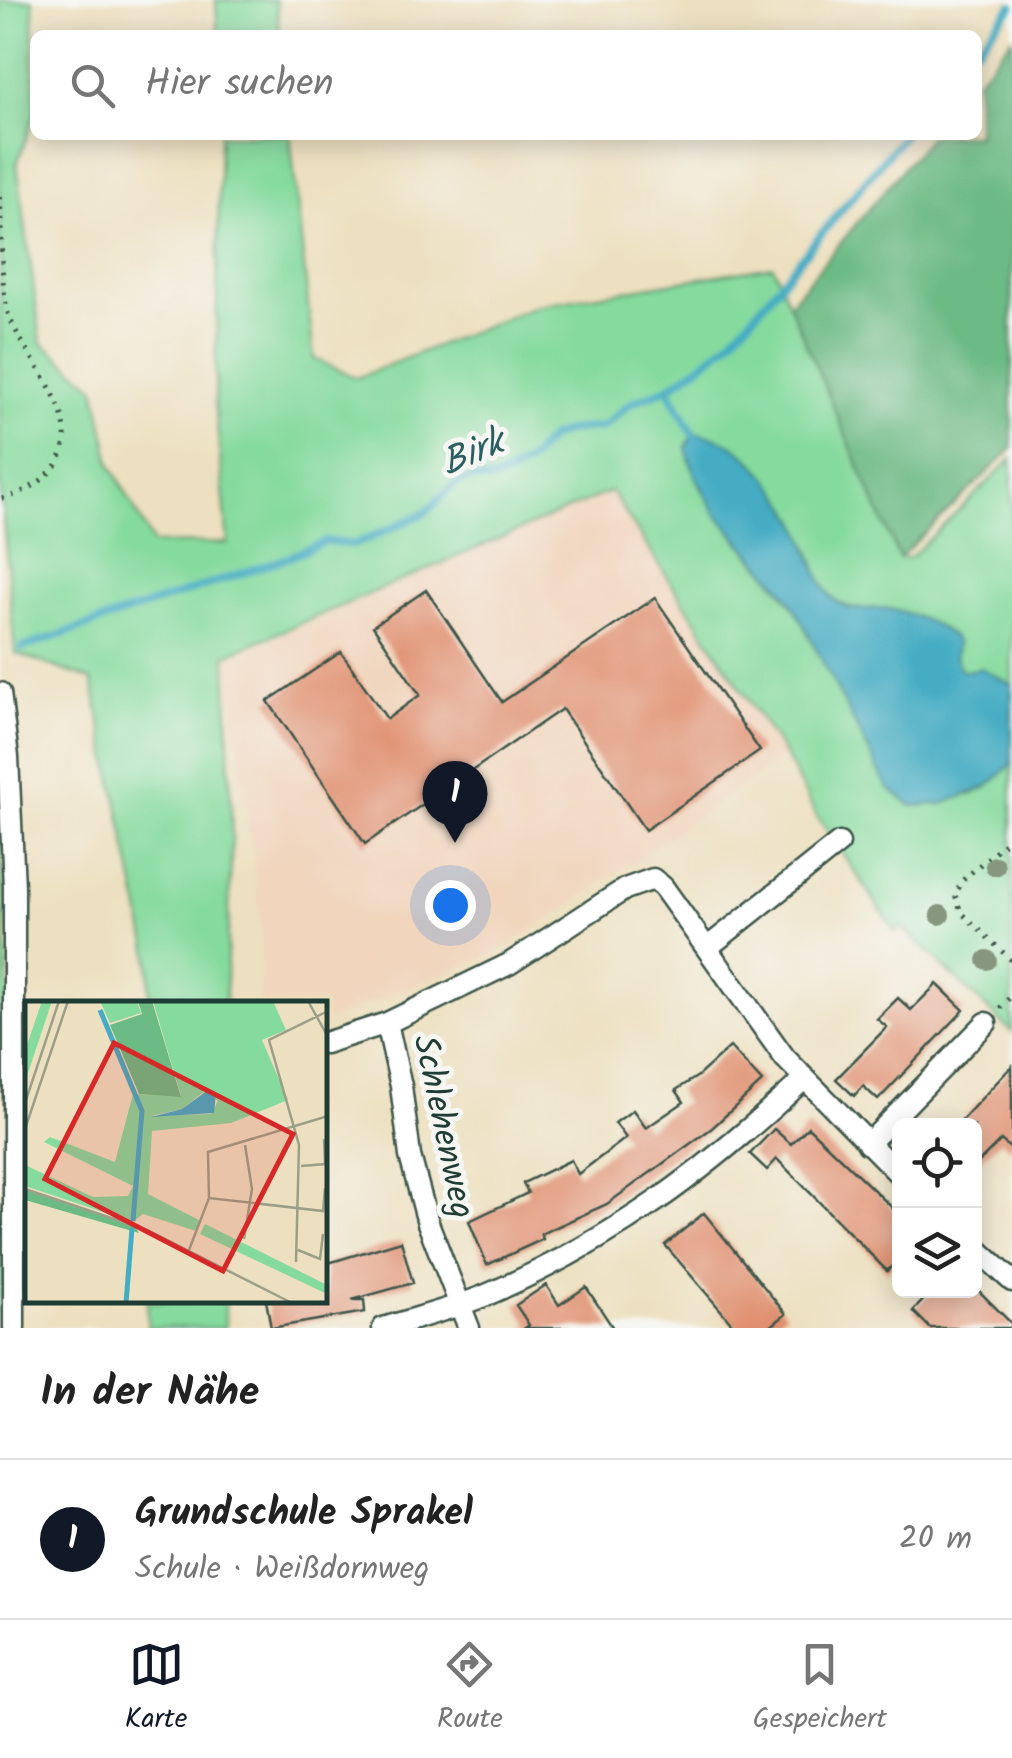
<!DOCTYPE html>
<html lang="de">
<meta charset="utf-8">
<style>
body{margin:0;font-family:Kalam,sans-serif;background:#f6f6f6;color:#222}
.controls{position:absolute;right:30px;bottom:30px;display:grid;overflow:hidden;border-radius:15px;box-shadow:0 5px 25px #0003}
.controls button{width:90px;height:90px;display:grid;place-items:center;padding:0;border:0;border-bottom:2px solid #e0e0e0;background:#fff;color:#222;font:50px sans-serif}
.you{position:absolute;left:450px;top:905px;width:35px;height:35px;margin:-25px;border:8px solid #fff;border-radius:50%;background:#1a73e8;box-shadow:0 0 0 15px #1a73e833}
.badge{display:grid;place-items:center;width:65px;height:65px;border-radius:50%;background:#111827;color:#fff;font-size:32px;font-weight:700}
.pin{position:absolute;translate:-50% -82px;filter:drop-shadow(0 2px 5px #0008)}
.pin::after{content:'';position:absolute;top:52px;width:35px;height:30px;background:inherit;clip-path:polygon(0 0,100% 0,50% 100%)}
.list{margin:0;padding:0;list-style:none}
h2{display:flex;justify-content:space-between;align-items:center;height:130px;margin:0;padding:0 40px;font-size:42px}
h2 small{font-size:32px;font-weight:400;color:#767676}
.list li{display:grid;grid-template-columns:65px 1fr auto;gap:30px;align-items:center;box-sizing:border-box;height:160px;padding:0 40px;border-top:2px solid #e0e0e0}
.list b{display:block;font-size:38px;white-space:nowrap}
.list p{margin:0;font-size:32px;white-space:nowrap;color:#767676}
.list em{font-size:32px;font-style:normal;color:#767676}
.icon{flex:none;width:55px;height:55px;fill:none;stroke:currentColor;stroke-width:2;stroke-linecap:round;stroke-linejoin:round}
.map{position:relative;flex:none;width:1012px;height:1328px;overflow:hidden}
.search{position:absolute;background:#fff;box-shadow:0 5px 25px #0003;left:30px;right:30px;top:30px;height:110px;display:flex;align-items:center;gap:25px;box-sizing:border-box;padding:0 35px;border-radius:15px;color:#767676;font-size:38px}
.sheet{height:290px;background:#fff}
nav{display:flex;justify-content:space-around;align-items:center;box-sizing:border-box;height:140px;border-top:2px solid #e0e0e0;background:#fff;font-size:28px;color:#767676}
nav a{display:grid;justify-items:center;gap:5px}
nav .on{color:#111827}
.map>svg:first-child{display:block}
.built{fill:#f1d5bd}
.green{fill:#85da9d;stroke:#528c68;stroke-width:2.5}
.forest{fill:#6cba84;stroke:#467c5c;stroke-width:2.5}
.water{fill:#44acc3;stroke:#32747c;stroke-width:2.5}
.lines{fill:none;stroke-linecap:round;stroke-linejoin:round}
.stream{stroke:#44acc3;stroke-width:8}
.building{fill:#e09070}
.minor-casing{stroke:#3e5549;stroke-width:25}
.path{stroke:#3e5549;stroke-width:5;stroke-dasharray:2.5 8;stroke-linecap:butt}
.minor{stroke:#fff;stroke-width:20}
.tree{fill:#87977f}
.labels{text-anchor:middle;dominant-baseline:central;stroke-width:10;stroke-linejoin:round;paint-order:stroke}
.street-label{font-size:35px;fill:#1f3d34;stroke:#f6f6f2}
.water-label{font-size:38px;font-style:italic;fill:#2a5e5f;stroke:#f6f6f2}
.inset-river{fill:none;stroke:#44acc3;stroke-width:5}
.inset-road{fill:none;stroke:#9b9f88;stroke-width:2.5}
.view{fill:#d62828;fill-opacity:0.15;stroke:#d62828;stroke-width:5}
.inset-edge{fill:none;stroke:#1f3d34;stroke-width:5}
</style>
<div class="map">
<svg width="1012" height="1328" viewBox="0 0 1012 1328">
<rect width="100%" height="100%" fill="#f6f6f2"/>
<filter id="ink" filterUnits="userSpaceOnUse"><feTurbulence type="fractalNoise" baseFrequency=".01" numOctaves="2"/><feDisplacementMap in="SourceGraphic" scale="20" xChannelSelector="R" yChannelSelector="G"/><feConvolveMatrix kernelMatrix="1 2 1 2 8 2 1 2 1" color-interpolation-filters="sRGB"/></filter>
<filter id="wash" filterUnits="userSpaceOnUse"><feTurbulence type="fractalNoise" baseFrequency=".0048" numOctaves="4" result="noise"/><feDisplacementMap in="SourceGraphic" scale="40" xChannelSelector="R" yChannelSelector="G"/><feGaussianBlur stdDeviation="2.25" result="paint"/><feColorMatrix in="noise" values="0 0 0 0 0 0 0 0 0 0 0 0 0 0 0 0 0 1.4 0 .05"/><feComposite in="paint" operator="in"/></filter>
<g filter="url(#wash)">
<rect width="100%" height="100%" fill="#ede0c0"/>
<path class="built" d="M610,492L785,756L532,931L488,956L325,1021V1003H260L262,931L227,659Z"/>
<path class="green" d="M0,0H33L35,113L17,164L41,342L95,387L111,464L153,544L228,543L215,404L220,135H290L314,359L357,378L538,305L773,266L899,558L911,557L1012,459V685L981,668L966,671L960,669L955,656L957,643C947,629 908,612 890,609C866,606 854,616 832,597C819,586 815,563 809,548C789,503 761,462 717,438L686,447C701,515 762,558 798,614L888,788L971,795L987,787L1012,764V1032L901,926L895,931L817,816L785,756L611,491L226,655L232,837L225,1003H150L149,954L92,680L15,653L0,482Z
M216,0H276L280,35H218Z
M0,764L9,1018L0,1034Z
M0,1198L8,1219L4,1328H0Z
M147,1301H225V1328H148Z"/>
<path class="forest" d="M1012,38V449L899,558L789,304L931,135H977V80Z"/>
<path class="water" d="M693,434C737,432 777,485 796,519C808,542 813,569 827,591C846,619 867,605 889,609C909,613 947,626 957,643L955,656L960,669L967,671L981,668L1012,685V764L987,787L942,804L912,806L888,788L798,614L783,590L715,512L694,473L686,447Z"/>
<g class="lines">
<path class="stream" d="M977,48L1012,6
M668,388L693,434
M22,648L290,557L326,541L354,545L425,513L456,483L471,478L493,480L509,473L530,460L550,438L567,431L603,427L631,403L668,388L697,368L727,344L753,316L904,135"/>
</g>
<g id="blocks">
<path class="building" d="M426,590L502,702L655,598L760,751L645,830L562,709L365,844L268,701L341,652L387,719L420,695L373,626Z
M937,984L964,1010L878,1100L863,1086L854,1096L836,1079L887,1027L877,1019L898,998L911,1010Z
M730,1047L762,1082L712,1128L607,1204L541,1234L543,1239L487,1265L469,1221L528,1193L523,1183L571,1160L578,1174L626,1138L615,1123L633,1110L646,1128L684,1102L676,1090L698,1076Z
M1012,1066V1150L1001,1140L974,1167V1126H956Z
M808,1127L900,1215V1259L887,1271L777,1159L767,1170L750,1154L774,1129L791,1144Z
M704,1213L786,1314L769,1328H736L665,1245Z
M401,1241L413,1283L352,1300H364L365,1312L271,1328L266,1300H325V1264Z
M546,1285L559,1305L586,1287L613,1328H525L529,1325L516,1305Z
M933,1290H978L1012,1324V1328H930L913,1311Z"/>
</g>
</g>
<g filter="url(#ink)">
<use href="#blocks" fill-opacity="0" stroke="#3e5549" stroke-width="2.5"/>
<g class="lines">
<g class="minor-casing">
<path id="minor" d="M0,693L8,757L14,887V1328
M707,948L839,843
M387,1023L509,964L625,889L653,879L663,887L785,1058L900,1175
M325,1043L387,1023L401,1086L410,1156L428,1223L469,1328
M868,1144L986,1023
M974,1246L1012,1281
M383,1328C419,1317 457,1308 491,1293C615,1239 706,1171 804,1079"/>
</g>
<path class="path" d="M0,197C2,231 0,282 8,313C24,361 98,425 48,474C35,487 18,495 0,499
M1012,836L963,880L955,895L961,912L1012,961
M1000,1008L1012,995"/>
<use href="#minor" class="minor"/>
</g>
<g class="tree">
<circle cx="995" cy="866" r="10"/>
<circle cx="940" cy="915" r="10"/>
<circle cx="987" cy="960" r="10"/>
</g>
</g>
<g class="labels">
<g class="street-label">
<text transform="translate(442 1127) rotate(78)">Schlehenweg</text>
</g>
<g class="water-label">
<text transform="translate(473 454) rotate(-23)">Birk</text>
</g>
</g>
<g transform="translate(25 1001)">
<rect width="302" height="302" fill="#ede0c0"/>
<path d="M17,0H27L0,81V50ZM75,0H112L116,12L85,22ZM128,0H248L261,29L237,39L263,99L206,122L127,130L123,193L176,220L171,230L118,213L108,221L0,185V164L68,196L103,195L108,185L19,141L25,136L90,161L108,93L156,95ZM181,89L193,100L186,113L126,115L157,108ZM180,223L302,284V293L175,233Z" fill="#85da9d" fill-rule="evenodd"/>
<path d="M113,0H127L156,96L114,93L85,24L117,13ZM0,189L110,226L114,232L0,199Z" fill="#6cba84"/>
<path d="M183,89L191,92L189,112L126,116L157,108Z" fill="#44acc3"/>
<path class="inset-river" d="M75,9L117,110L108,220M101,302L107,227"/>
<path class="inset-road" d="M283,0L303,36M0,102L34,0M0,128L43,0M276,165L300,163L299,138M0,188L122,229L267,302M184,197L183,151L303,115M219,238L227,188L220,144M164,249L184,197L298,210L300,187M273,249L295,258L298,233M271,261L274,144L244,39L303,10"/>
<path class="view" d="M89,42L268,133L198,270L20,178Z"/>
<rect width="302" height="302" class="inset-edge"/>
</g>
</svg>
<div class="controls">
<button><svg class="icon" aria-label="locate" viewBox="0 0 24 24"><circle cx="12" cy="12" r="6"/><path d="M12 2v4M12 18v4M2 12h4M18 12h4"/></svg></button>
<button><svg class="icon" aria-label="layers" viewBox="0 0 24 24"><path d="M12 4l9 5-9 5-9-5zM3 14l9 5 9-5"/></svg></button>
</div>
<div class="you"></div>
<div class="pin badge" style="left:455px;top:843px">1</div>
<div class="search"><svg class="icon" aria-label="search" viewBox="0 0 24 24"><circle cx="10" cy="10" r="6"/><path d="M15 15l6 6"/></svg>Hier suchen</div>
</div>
<section class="sheet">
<h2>In der Nähe<small></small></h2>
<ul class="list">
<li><span class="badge">1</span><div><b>Grundschule Sprakel</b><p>Schule · Weißdornweg</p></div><em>20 m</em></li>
</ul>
</section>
<nav>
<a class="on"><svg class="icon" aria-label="map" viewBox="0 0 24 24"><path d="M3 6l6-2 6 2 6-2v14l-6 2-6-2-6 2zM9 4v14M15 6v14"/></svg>Karte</a>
<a><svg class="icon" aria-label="directions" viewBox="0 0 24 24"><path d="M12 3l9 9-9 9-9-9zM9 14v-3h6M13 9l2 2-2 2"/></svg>Route</a>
<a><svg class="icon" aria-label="saved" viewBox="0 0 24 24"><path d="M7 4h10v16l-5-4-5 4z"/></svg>Gespeichert</a>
</nav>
